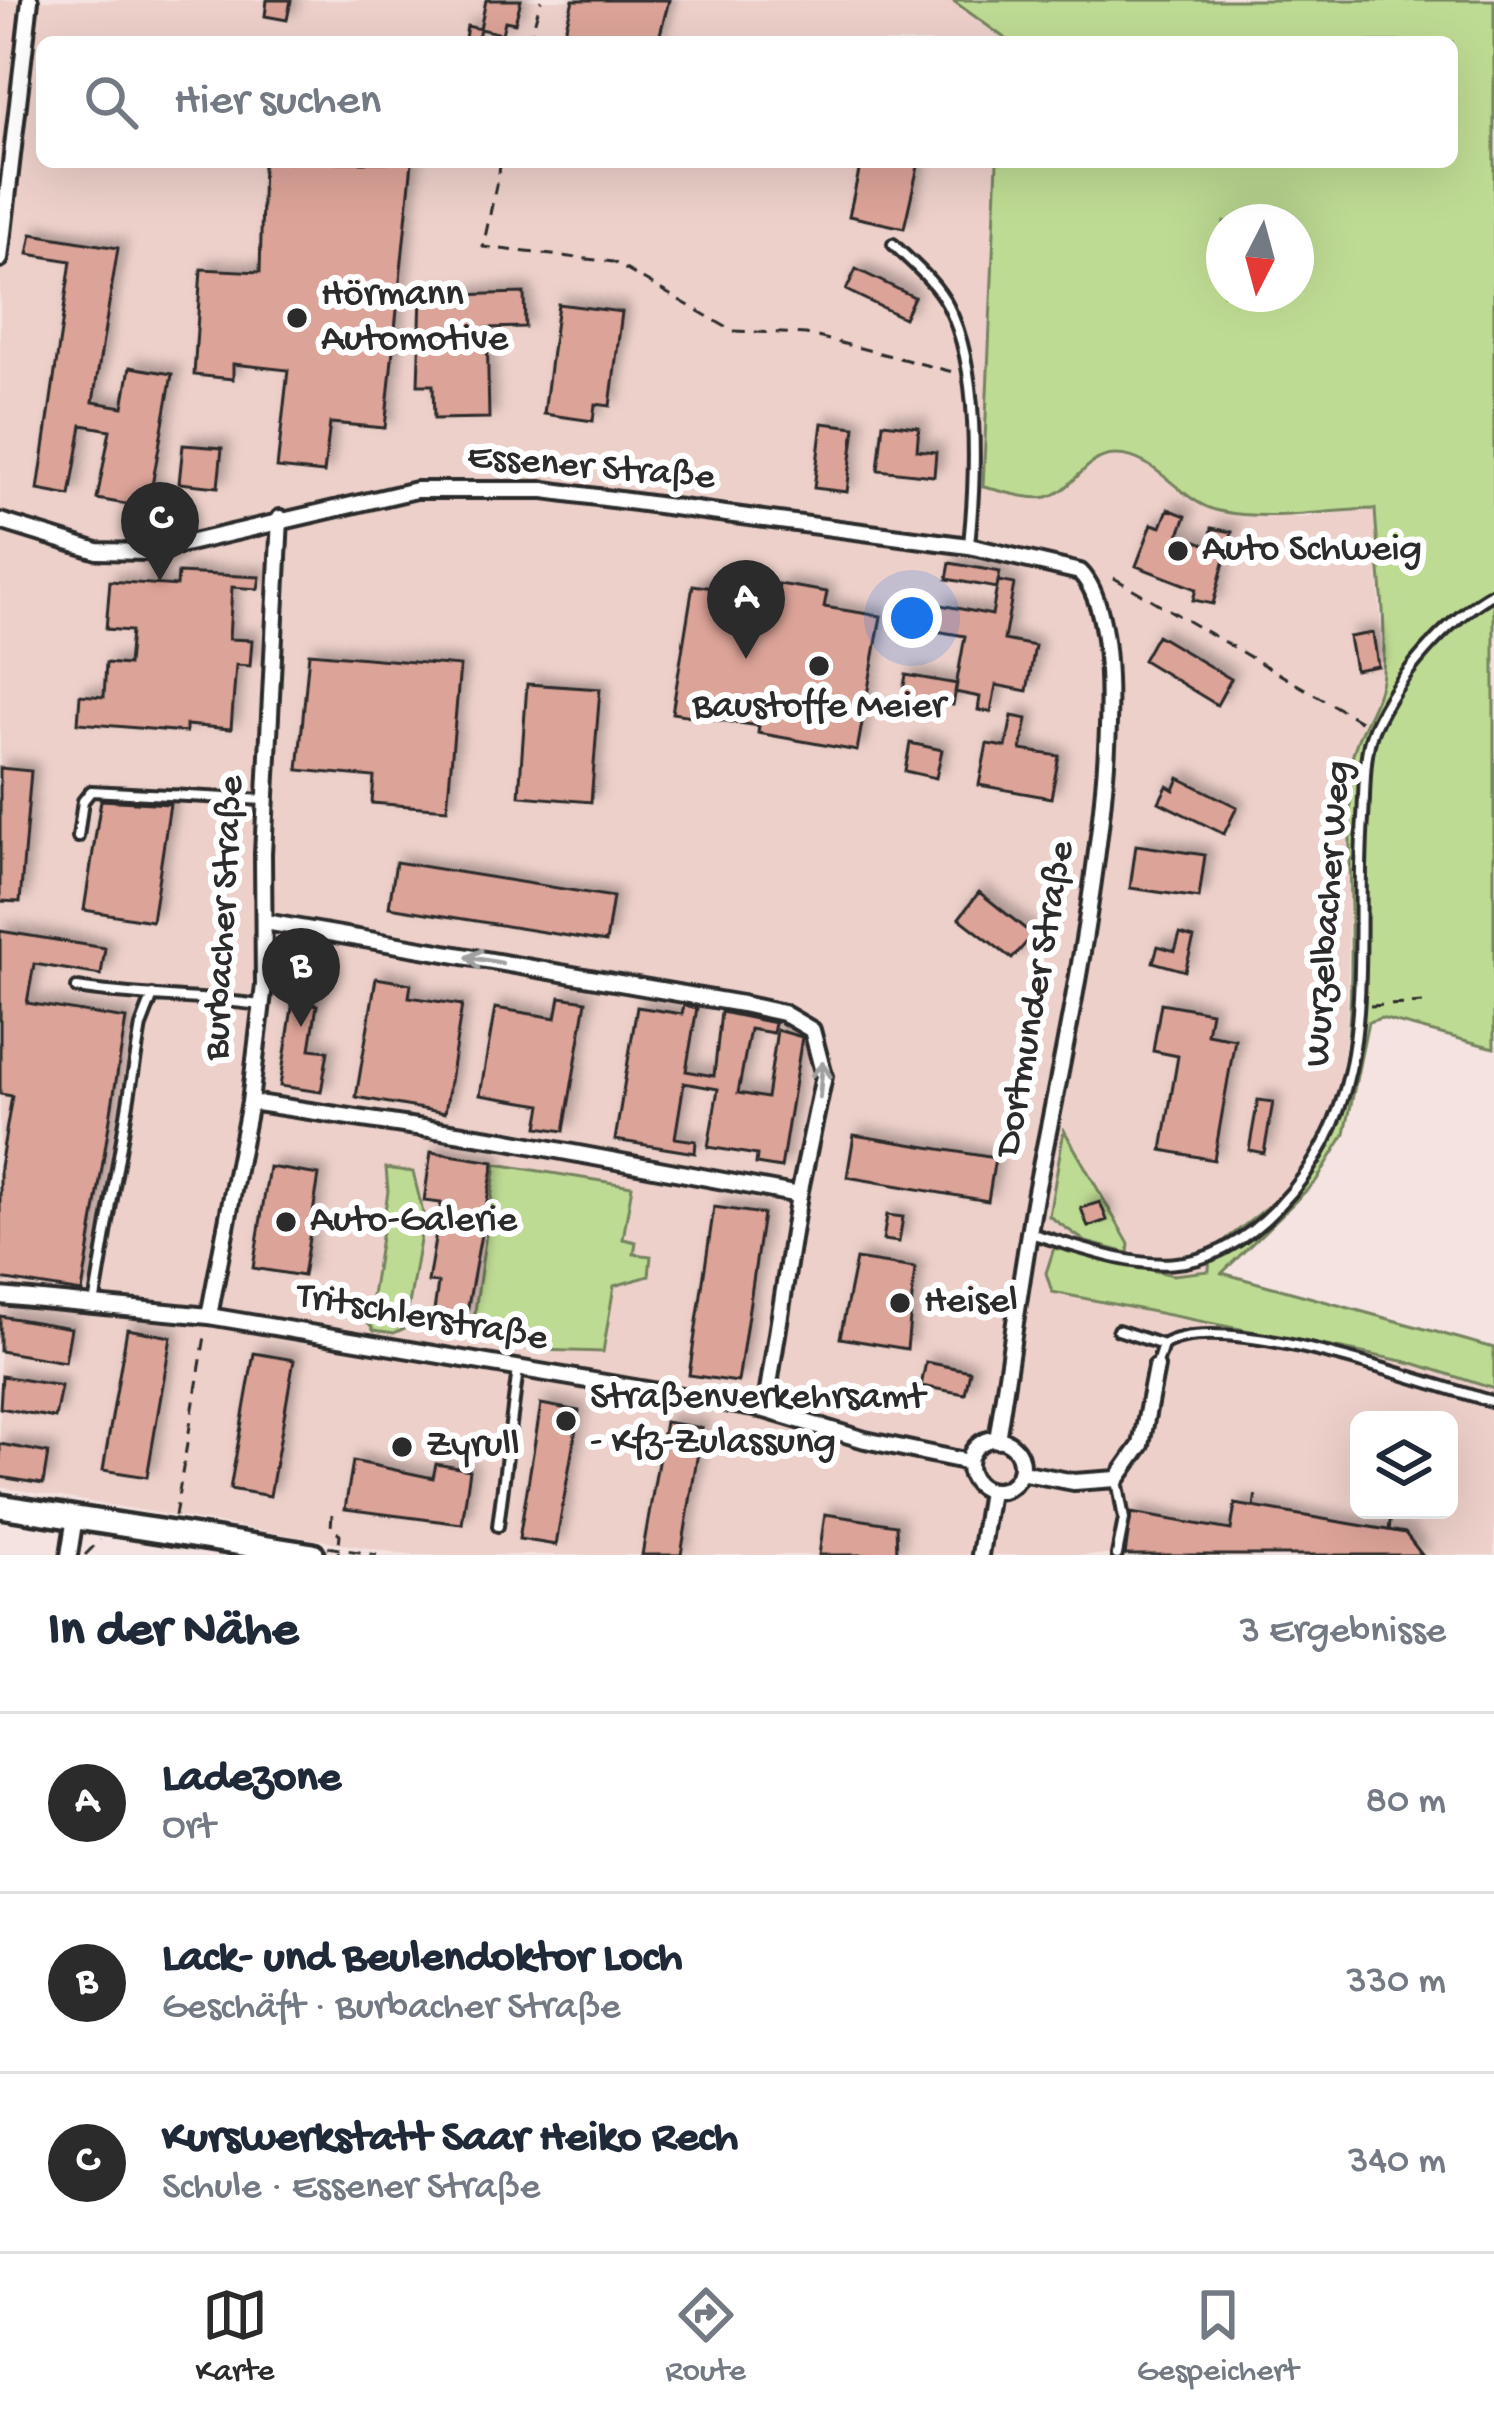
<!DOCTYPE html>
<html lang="de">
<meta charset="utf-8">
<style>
body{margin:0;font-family:"Gochi Hand",sans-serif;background:#f2f2f3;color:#1f2937}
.controls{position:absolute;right:36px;bottom:36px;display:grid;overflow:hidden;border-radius:18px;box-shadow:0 12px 48px #0002}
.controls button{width:108px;height:108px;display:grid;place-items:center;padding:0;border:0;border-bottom:3px solid #e0e1e3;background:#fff;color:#1f2937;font:60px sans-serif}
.compass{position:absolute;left:1206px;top:204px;width:108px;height:108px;border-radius:50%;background:#fff;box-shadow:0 12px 48px #0002;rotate:186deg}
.you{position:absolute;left:912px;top:618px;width:42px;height:42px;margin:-30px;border:9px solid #fff;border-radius:50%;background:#1a73e8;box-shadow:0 0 0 18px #1a73e833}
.badge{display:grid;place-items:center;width:78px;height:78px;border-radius:50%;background:#2b2b2b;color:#fff;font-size:39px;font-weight:700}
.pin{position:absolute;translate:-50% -99px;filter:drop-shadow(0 3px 6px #0008)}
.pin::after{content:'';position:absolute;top:63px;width:42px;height:36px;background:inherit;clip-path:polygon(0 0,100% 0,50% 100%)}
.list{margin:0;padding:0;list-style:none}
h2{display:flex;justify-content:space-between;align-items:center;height:156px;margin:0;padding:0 48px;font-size:51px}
h2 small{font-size:39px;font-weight:400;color:#747a83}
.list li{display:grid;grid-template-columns:78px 1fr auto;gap:36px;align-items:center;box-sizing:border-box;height:180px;padding:0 48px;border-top:3px solid #e0e1e3}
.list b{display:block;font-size:45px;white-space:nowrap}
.list p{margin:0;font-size:39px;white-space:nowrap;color:#747a83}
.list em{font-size:39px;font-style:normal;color:#747a83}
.icon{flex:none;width:66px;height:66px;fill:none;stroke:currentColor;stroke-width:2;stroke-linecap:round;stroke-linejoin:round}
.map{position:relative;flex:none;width:1494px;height:1555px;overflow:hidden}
.search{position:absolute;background:#fff;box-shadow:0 12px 48px #0002;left:36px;right:36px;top:36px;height:132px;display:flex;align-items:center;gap:30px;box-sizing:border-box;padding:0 42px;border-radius:18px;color:#747a83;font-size:45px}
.sheet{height:696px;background:#fff}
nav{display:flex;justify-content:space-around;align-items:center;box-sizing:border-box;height:168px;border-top:3px solid #e0e1e3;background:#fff;font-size:33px;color:#747a83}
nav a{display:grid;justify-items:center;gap:6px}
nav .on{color:#2b2b2b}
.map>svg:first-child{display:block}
.built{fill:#edd0ca;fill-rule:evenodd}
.green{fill:#bedb93;stroke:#74835f;stroke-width:3;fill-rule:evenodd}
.building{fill:#dca398;stroke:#2b2b2b;stroke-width:3;filter:url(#shadow)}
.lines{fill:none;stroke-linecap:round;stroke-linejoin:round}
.lane-casing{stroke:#2b2b2b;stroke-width:16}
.street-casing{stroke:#2b2b2b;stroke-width:22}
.primary-casing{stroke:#2b2b2b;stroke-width:30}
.path{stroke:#2b2b2b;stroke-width:3;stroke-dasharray:12 9;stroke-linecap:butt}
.lane{stroke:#fff;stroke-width:8}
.street{stroke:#fff;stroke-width:14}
.primary{stroke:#fff;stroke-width:21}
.oneway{stroke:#a0a0a0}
.poi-dot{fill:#2b2b2b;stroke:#fff;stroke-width:4.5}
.labels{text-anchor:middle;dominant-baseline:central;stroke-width:12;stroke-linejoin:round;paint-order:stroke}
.poi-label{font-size:39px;fill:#2b2b2b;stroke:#fff;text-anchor:start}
.street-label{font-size:39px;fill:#2b2b2b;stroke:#fff}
</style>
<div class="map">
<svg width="1494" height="1555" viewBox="0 0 1494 1555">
<defs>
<filter id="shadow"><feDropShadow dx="7" dy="-7" stdDeviation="6" flood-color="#0004"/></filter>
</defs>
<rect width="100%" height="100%" fill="#f4e3e0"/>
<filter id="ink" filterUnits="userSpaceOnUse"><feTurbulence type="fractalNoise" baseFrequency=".00833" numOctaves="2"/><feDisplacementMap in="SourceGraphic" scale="24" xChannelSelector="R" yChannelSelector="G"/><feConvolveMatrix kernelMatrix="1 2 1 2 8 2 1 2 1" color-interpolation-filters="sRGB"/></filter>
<g filter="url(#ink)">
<path class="built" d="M0,0H952L1010,42H42V162H997L983,487L1074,481L1089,462L1115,455L1143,460L1164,478L1300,518L1375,508L1383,677L1351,760L1347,1019L1341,1093L1329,1129L1307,1167L1265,1211L1211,1251L1209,1271L1173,1275L1123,1266L1052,1292L1413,1363L1494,1389V1555H410L0,1487ZM1359,1420H1449V1510H1359Z"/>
<path class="green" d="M952,0H1494V1048L1381,1018L1368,1022L1345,1134L1316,1181L1222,1273L1494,1348V1389L1413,1363L1052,1292L1046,1273L1054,1248L1173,1275L1209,1271L1210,1251C1257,1217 1305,1183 1329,1129C1365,1046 1345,864 1351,767C1353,734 1381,705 1383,672C1387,619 1378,562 1375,509C1323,510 1273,522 1219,511C1180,503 1157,454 1115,455C1083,456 1076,490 1047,497C1030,501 1000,490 983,487L997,162H1452V42H1010ZM1224,222H1296V294H1224Z
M1064,1130L1129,1244L1128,1253L1086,1242L1049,1216Z
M496,1164L632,1186L623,1239L636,1242L634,1254L651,1256L649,1276L614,1286L603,1352L537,1350L471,1339Z
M386,1168L413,1172L424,1217L405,1328L394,1333L374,1330L368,1322L388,1191Z"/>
<path class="building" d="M267,0H291L287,20L265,16Z
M486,0H521L515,23L505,21L502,34L480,29L477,41L465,38L467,26L480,29Z
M573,0H669L658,42H576L578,33L565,30Z
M263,162H412L385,428L330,423L324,473L277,468L288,370L233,364V379L194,375L201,269L260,272Z
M861,162H919L904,228L849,216Z
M32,234L118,248L93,402L123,407L130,367L172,374L148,508L97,499L110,430L82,425L70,496L38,490L71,261L28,254Z
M856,269L914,297L904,318L846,290Z
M524,293L525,327L487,328L489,418L434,419L433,385H418L421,296Z
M558,304L622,312L610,406L595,404L593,421L544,414Z
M822,423L855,427L847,492L814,488Z
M883,423L919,427L917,450L936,452L934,476L878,470Z
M183,445L222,448L218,487L179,483Z
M1168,509L1186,516L1179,534L1209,546L1212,528L1232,532L1213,604L1193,600L1196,589L1136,566L1152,524L1161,527Z
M950,563L1000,572L997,588L947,579Z
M178,573L260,577L258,589L232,587L229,639L252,640L250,666L236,665L231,729L186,725V732L78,723L80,695L104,697L106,663L128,665L131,631L106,629L110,581L177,586Z
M998,581L1014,584L1004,640L1035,646L1027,691L996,685L991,712L978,710L980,697L955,692L965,636L936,631L941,605L992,615Z
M779,584L827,592L824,607L881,616L857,751L758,733L759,726L672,713L693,585L777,598Z
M1373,633L1378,666L1355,670L1349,637Z
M1157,635L1231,679L1217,705L1143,660Z
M309,653L460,666L447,809L372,803L374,777L298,770Z
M906,675L957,684L953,705L902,696Z
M527,684L600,689L591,802L519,796Z
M1012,716L1027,719L1021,750L1059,756L1051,798L979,785L987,744L1006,747Z
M910,743L942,750L936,778L905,771Z
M0,768L31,771L20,902L0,901Z
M1179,778L1237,807L1224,834L1159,802L1167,786L1174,790Z
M101,800L170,804L152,921L84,910Z
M1136,845L1205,855L1199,898L1130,888Z
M396,862L613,897L606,942L389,907Z
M979,892L1033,935L1012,959L959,918Z
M0,931L105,948L101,975L34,964L27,1003L126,1019L82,1292L0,1279V1167L12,1096L0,1094Z
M1180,934L1194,938L1185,971L1153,962L1158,946L1175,951Z
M376,978L411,984L409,997L462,1005L445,1113L356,1097Z
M560,997L586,1001L564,1131L538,1127L542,1105L480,1095L495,1008L556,1018Z
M293,1001L317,1005L310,1049L328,1051L321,1092L280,1086Z
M1161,1003L1211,1012L1207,1034L1235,1039L1214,1160L1162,1150L1178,1056L1153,1051Z
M684,1005L697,1008L686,1071L714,1076L721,1012L775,1023L773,1033L750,1029L738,1093L767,1098L777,1030L802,1037L781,1168L756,1164L757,1155L708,1147L718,1089L684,1083L675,1138L696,1141L695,1153L615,1140L637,1007L682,1014Z
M1258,1100L1273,1102L1264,1153L1249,1150Z
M854,1135L995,1158L988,1201L847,1177Z
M431,1152L494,1162L465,1323L433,1318L438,1283L428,1282L441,1203L424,1201Z
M269,1167L319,1175L303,1276L253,1268Z
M1100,1202L1107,1220L1088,1227L1081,1208Z
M714,1207L763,1214L738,1382L689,1375Z
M887,1215L903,1217L899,1242L883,1240Z
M856,1259L915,1268L907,1349L840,1338Z
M0,1316L71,1328L65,1362L0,1351Z
M127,1329L171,1337L147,1477L103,1470Z
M254,1353L294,1360L270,1496L230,1489Z
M926,1362L970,1371L965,1394L921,1386Z
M2,1376L61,1386L55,1418L0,1408Z
M541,1404L579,1411L556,1545L519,1539Z
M665,1422L702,1428L681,1555H642Z
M0,1444L48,1453L43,1484L0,1477Z
M353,1461L433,1478L436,1464L470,1470L462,1524L345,1509Z
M1235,1504L1405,1533L1422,1555H1125L1131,1513L1231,1530Z
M825,1514L896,1525L897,1555H819Z"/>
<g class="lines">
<g class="lane-casing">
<path id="lane" d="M893,244C912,263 936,282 948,306C980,368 976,477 969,545
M78,837L83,801L91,791L265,800
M77,988C138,998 198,996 260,1005
M1030,1233C1134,1264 1195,1293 1279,1206C1385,1096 1353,958 1363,818C1365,790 1363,754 1374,728C1397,677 1446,620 1494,593
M94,1305L141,1026L153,995
M1118,1330L1163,1345
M1156,1367L1163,1345C1222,1308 1423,1383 1494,1402
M1117,1480L1124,1519L1117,1555
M498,1526L518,1369"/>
</g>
<g class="street-casing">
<path id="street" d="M0,259L30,0
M0,521L97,551L150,552L416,490H544L969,546L1080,572C1157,651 1056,1085 1035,1197C1021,1278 1010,1359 997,1440
M265,922L742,1004L783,1013L812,1030L824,1076L799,1195L765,1410
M250,1102L503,1140L799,1195
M0,1296L209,1316L765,1410L865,1440L969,1462
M209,1316L250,1102L264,985L263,854L280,518
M969 1465a26 26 0 1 1 52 0a26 26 0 1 1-52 0Z
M1020,1472L1074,1482L1117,1479L1141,1445L1156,1367
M69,1555L75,1517
M980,1555L990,1491"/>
</g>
<g class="primary-casing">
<path id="primary" d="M0,1506L313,1555"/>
</g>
<path class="path" d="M529,42L541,0
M501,162L483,247L613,262L733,331L806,334L957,373
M1114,578L1362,722
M1370,1006L1423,1003
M1254,1507L1256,1492
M332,1514L331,1528L340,1534L338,1555
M175,1516L206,1330
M1389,1530L1391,1515
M328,1547L377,1555
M85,1555L100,1540"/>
<use href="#lane" class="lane"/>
<use href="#street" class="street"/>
<use href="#primary" class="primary"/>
</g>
<defs><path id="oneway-shaft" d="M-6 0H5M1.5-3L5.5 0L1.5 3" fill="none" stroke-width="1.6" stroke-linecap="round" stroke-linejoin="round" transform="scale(3)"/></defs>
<g class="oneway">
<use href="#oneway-shaft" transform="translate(484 960) rotate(-170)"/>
<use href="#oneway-shaft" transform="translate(821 1080) rotate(-85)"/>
</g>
</g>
<g class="poi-dot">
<circle cx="297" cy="318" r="12"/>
<circle cx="1178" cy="551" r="12"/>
<circle cx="819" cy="666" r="12"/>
<circle cx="286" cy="1222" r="12"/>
<circle cx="900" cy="1303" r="12"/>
<circle cx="566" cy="1421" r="12"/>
<circle cx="402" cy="1447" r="12"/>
</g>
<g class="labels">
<g class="poi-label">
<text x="321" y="296">Hörmann<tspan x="321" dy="45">Automotive</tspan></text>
<text x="1202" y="551">Auto Schweig</text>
<text x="819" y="708" text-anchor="middle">Baustoffe Meier</text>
<text x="310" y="1222">Auto-Galerie</text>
<text x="924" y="1303">Heisel</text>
<text x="590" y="1399">Straßenverkehrsamt<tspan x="590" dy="45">- Kfz-Zulassung</tspan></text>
<text x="426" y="1447">Zyrull</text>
</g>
<g class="street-label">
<text transform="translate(591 469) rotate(5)">Essener Straße</text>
<text transform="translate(1330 914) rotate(-86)">Wurzelbacher Weg</text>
<text transform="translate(226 918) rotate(-87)">Burbacher Straße</text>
<text transform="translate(1037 999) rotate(-80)">Dortmunder Straße</text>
<text transform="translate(422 1319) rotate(10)">Tritschlerstraße</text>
</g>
</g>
</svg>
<div class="controls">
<button><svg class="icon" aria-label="layers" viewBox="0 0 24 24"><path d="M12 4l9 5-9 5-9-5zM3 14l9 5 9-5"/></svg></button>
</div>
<svg class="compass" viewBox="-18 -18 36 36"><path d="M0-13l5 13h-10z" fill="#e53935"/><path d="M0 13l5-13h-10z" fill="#747a83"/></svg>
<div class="you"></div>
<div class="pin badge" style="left:746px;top:659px">A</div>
<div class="pin badge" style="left:301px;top:1027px">B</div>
<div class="pin badge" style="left:160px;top:581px">C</div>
<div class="search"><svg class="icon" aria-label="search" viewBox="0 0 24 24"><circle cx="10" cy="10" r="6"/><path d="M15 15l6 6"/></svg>Hier suchen</div>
</div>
<section class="sheet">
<h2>In der Nähe<small>3 Ergebnisse</small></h2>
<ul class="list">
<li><span class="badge">A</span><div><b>Ladezone</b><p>Ort</p></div><em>80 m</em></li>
<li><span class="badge">B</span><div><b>Lack- und Beulendoktor Loch</b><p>Geschäft · Burbacher Straße</p></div><em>330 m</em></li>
<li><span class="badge">C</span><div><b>Kurswerkstatt Saar Heiko Rech</b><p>Schule · Essener Straße</p></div><em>340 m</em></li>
</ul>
</section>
<nav>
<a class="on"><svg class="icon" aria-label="map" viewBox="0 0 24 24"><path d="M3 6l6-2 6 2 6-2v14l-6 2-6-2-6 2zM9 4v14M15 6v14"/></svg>Karte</a>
<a><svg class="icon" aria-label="directions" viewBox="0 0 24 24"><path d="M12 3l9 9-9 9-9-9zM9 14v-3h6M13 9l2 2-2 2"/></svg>Route</a>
<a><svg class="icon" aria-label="saved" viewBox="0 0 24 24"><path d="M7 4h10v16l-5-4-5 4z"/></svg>Gespeichert</a>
</nav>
